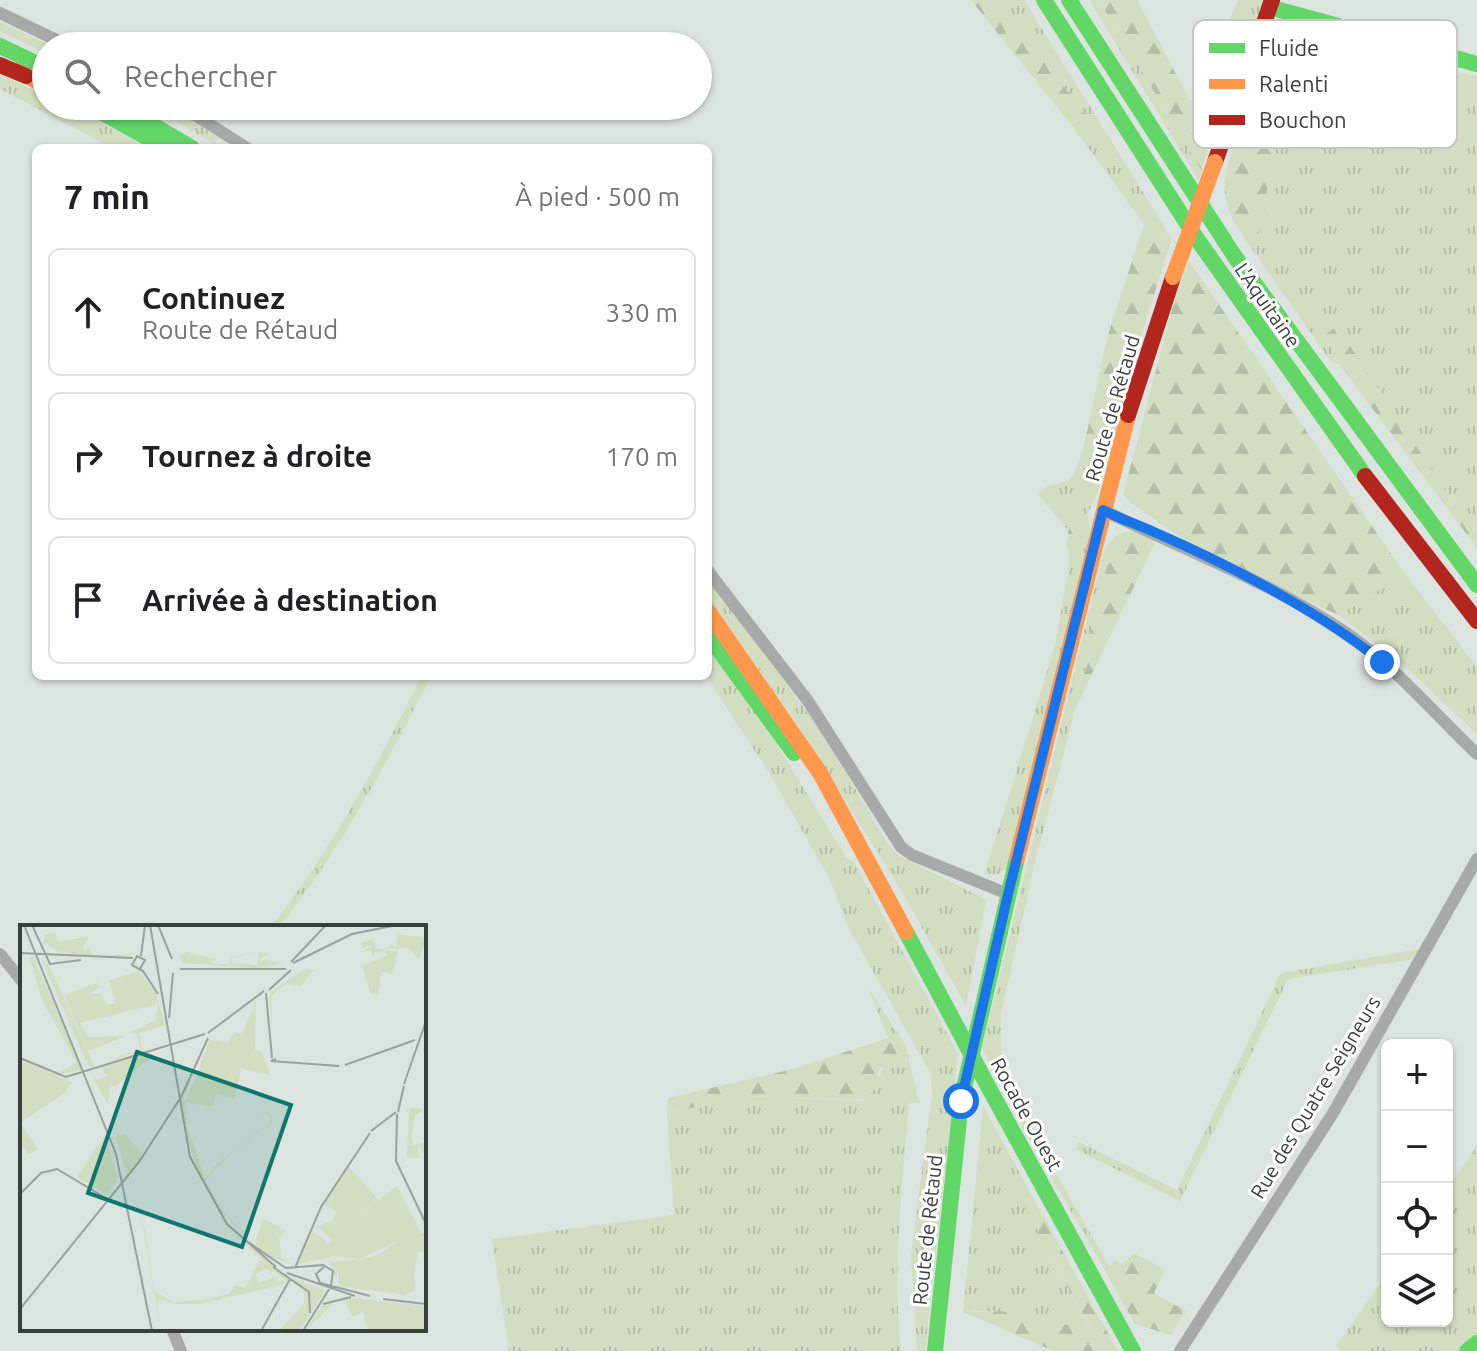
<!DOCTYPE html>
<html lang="fr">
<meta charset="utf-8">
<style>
body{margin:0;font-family:Ubuntu,sans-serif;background:#f2f2f2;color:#202124}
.controls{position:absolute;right:24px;bottom:24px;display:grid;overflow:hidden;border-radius:12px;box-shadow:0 2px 6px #0004}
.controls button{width:72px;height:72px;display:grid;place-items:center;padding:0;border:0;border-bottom:2px solid #e0e0e0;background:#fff;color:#202124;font:40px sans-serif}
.stop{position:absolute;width:24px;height:24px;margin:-18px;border:6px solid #1a73e8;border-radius:50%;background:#fff}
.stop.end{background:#1a73e8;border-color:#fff;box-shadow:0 2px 8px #0008}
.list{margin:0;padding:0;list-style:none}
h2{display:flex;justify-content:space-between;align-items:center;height:104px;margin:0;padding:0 32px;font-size:34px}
h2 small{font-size:26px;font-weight:400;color:#757577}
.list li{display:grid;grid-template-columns:52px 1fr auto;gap:24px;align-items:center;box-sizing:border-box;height:128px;margin:0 16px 16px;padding:0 16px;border:2px solid #e0e0e0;border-radius:12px}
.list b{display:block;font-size:30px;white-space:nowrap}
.list p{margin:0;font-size:26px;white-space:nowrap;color:#757577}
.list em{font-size:26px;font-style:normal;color:#757577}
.icon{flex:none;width:44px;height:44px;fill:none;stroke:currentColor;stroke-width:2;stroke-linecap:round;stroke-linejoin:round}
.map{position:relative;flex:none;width:1477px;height:1351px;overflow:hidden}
.search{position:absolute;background:#fff;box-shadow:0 2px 6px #0004;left:32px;top:32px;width:680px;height:88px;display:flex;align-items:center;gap:20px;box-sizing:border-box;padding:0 28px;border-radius:44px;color:#757577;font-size:30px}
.panel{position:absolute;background:#fff;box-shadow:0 2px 6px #0004;left:32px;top:144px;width:680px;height:536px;border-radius:12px}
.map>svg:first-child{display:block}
.grass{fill:url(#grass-tufts)}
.forest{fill:url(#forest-firs)}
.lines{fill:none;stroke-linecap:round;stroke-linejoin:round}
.street{stroke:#a6aaa8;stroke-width:12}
.fast{stroke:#63d668;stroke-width:16}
.slow{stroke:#ff974d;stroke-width:16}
.jam{stroke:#b3261e;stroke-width:16}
.fast-bridge{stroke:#63d668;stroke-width:16}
.slow-bridge{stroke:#ff974d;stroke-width:16}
.route{stroke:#1a73e8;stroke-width:10}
.labels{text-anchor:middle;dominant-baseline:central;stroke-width:6;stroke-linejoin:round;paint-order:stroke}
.street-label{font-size:20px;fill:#393f3c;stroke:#fff}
.inset-road{fill:none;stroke:#9ba29e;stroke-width:2}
.view{fill:#0f766e;fill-opacity:0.15;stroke:#0f766e;stroke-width:4}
.inset-edge{fill:none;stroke:#393f3c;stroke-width:4}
.key{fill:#fff;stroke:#c4c5c4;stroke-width:2}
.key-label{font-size:22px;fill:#393f3c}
</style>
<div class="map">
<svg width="1477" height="1351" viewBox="0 0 1477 1351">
<defs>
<pattern id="grass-tufts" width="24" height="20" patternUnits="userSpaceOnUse" patternTransform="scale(2)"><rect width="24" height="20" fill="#d2ddc1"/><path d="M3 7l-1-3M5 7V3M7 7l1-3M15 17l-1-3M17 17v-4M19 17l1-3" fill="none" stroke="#b5bfa7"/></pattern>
<pattern id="forest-firs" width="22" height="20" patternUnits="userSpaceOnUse" patternTransform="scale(2)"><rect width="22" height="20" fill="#d2ddc1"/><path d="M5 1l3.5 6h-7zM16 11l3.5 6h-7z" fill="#b5bfa7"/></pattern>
</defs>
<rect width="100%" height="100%" fill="#dce4e0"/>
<path class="grass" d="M996,0H1024L1172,239L1144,224L1073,127L1081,125L1087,116Z
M1089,0H1099L1202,171L1199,180Z
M1239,0H1264L1210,147L1206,146L1220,94L1205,88L1221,36Z
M0,22L53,46H46V54L0,31Z
M1320,43L1477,76V529L1449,496L1337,327L1325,336L1339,364L1331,362L1252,249L1262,225L1274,142L1301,47Z
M0,74L46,96V106H68L149,148H112L0,89Z
M149,106H168L221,138L215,139L216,145Z
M1140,339L1100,486L1088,513L1090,539L1007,869L997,875L985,873L1055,646L1070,559L1067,529L1038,494C1053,481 1053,487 1066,481C1077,476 1080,456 1084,446L1105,447Z
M1113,538L1086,653L1090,656L1068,716L1070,720L1076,706L1034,866L1001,1014V1063L1017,1106L1111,1269L1107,1274L1023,1128L982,1048L1103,554Z
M1405,574L1477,667V734L1395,657L1338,615Z
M708,579L821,730L884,838L898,855L986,900L966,1006L895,880L801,730L708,598Z
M708,646L748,698L846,857L855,864L958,1054L925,1351H917L911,1256L932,1094L931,1074L849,929L830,880L771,776L706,676Z
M422,676H431C387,763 340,851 279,927H271C331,850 378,763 422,676Z
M1420,949L1415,959L1288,979L1180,1201L1075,1149L1079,1142L1177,1190L1281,973Z
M868,987L905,1044L919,1103H909C902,1186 892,1268 901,1351H509L492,1239L674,1215L667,1113L748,1096L863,1101C879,1085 883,1063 896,1043L888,1038Z
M983,1106L1030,1192H1017L1091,1331L1001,1311H974L970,1315L963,1313Z
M1477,1146V1336L1457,1351H1341L1336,1346L1387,1274V1321H1447V1189Z"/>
<path class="forest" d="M971,0H996L1087,116L1081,125L1073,127Z
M1099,0H1137L1190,101L1205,88L1220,93L1202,171Z
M1288,41L1301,47L1274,142L1262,225L1252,249C1227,213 1218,200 1230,156C1233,143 1235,131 1243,121L1259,138L1269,130L1278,105L1274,92C1283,74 1277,57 1288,41Z
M1144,224L1172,239L1105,447L1084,446L1107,338Z
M1189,261L1405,574L1338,615C1265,579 1184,549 1123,495L1175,298Z
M1337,326L1449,496L1477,529V548L1339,364L1325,335Z
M1077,515L1083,520C1086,534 1084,552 1070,559L1066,544L1071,519Z
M1126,531L1146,534L1155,543L1069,721L1068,717L1090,657L1086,653L1113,538Z
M888,1038L911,1057L899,1068L880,1067L875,1089L863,1100L748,1096L667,1113L668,1098L793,1069Z
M1016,1191L1030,1192L1118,1351H1054L970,1315L974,1312L1001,1311L1091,1330Z
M1134,1253L1165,1270L1154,1293L1186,1311L1171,1335L1135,1324L1107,1274L1114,1260L1122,1264Z"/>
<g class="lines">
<path class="street" d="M0,13L69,46
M181,106L247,148
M1103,510C1184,550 1273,583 1348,634C1395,667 1435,714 1477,754
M708,571L808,701L901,847L912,855L1008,894
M0,954L22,981
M172,1329L181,1351
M1180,1351L1333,1113L1477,859"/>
<path class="fast" d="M1044,0L1197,239L1365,476
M1069,0L1235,257L1477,585
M1269,7L1477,64
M0,46L46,68
M90,106L166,148
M120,106L192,148
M708,635L794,753
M906,932L959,1031
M984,1079L1133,1351
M935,1351L961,1101L1017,858
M1467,1351L1477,1343"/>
<path class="slow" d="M16,71L46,85
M708,611L820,773L906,932
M1017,858L1128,415"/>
<path class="jam" d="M0,65L26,76
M1215,162L1272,0
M1128,415L1173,277
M1365,476L1477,621"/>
<path class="fast-bridge" d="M959,1031L984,1079"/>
<path class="slow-bridge" d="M1173,277L1215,162"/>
</g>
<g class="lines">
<path class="route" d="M961,1101L1008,894L1103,510C1120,519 1137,524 1154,532C1228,564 1320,612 1382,662"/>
</g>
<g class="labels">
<g class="street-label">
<text transform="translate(1268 305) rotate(55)">L'Aquitaine</text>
<text transform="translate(1112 408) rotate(-74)">Route de Rétaud</text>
<text transform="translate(1315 1097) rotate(-59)">Rue des Quatre Seigneurs</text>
<text transform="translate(1027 1114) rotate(61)">Rocade Ouest</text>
<text transform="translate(927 1230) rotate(-84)">Route de Rétaud</text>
</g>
</g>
<g transform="translate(20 925)">
<rect width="406" height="406" fill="#dce4e0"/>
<path d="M35,8L38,17L69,11L63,21L65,26L70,21L73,31L115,29L101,34L39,27L23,17L25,9ZM354,14L355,23L378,27L372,49L361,47L358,70L350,68L342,41L366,31L365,26L355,27L352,34V25L341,27L354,20L342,23L341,18ZM166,27L198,34L189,36L198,39H210L211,32L235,27L212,33V38L237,40L239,27L250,28L239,34L243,39L242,35L264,38L237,43L163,38L159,31ZM236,74L235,125L242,126L250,150L221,144L215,174L196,170L193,181L166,178L167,200L185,254L196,240L217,222L250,198V191L241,187L251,188L252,197L250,199L215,224L185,256L206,290L242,327L235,319L243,293L266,306L259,313L262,333L274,340L249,331L261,340L241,328L198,283L174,238L160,177L175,145L164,174L165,178L190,115L208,118L214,108H223ZM127,125L131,133L94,162L91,159L88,180L70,146L77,155L86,151L91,157L80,142ZM5,136L52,157L45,168L0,198L18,224L9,229L0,220V142ZM389,183L404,184L395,191L392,210L393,220L405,218L406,231L398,220V233H387ZM85,209L98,253L88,270L57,252ZM342,256L329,267L335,293L377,261L401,308H406V326L398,327L394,346L395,365L384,370L319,361L318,344L316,352L309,338L292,339L345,334L360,328L380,315L340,334L315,331L279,339L293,306L308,319L312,315L297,301L312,296L316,287L304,279L317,257ZM205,301L269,353L267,357L249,341L253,345L251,348L246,343L236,349L237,358L260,351L255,357L262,354L265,359L179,379H156L139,375L138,381L134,366L153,377L184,375L209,369L215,360L225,363L240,335L246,338ZM272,353L305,366L279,406H259L284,379V366ZM323,372L406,381V406H348L343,387L333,392L325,377H315L285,406L302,381Z" fill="#d2ddc1"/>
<path d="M379,10L406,12L399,35L388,23L366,24L371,18L375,23ZM9,32H13L63,145L38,149L56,137L22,75ZM21,33L30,42L74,141L69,143ZM284,44L294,45L281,61L266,59L251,71L252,97L249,75L251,67ZM119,47L135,65L145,100L119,108L122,124L95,134L90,123L95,133L120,124L117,109L108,108L136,95L138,79L60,98L68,112L106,111L68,126L44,70L77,58L80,62L66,70L81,68L87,80L96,78L89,55ZM105,209L123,229L107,252L96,211ZM113,270L125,304L140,406L123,301Z" fill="#d2ddc1"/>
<path d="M342,256L358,275L335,293L319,276Z" fill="#d2ddc1"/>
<path d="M327,239L342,256L323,273L317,257Z" fill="#d2ddc1"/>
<path class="inset-road" d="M4,0L96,229L132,406M12,0L30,39L61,35M130,0L170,232L207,299L256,342M138,0L152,34M0,28L113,33M121,31L125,0M271,37L306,0M273,38L332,9L377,0M120,44L125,35L117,31L112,40L123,46L138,69M160,44H266M249,65L271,45M246,68L252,133M149,93L153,48M188,108L244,66M0,133L46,152L185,109M256,134L251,136L319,141M325,140L395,115M384,159L406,96M378,187L384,161M377,189L376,236L406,299M351,206L376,187M0,269L21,248L37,244L89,275M222,313L266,343L303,340L313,346L311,361L283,406M253,342L289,367L290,388M304,342L296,349L300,358L350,371M275,343L301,282L350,208M267,348L335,371M363,374L406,379M303,379L331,372M0,384L119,237L161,172L188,113M241,406L270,354"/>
<path class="view" d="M117,127L271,180L222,322L68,268Z"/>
<rect width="406" height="406" class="inset-edge"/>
</g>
<rect x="1193" y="20" width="264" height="128" rx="12" class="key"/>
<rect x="1209" y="43" width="36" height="10" fill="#63d668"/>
<rect x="1209" y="79" width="36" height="10" fill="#ff974d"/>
<rect x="1209" y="115" width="36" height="10" fill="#b3261e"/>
<g class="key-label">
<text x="1259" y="56">Fluide</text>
<text x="1259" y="92">Ralenti</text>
<text x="1259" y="128">Bouchon</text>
</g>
</svg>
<div class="controls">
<button>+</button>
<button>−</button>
<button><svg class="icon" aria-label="locate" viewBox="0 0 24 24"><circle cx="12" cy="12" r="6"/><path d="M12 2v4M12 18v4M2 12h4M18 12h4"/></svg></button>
<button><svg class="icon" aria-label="layers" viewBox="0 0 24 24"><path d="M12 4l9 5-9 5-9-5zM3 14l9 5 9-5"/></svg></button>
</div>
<div class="stop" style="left:961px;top:1101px"></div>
<div class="stop end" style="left:1382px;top:662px"></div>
<div class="search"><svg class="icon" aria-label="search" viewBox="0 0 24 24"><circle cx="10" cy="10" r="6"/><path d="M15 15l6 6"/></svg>Rechercher</div>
<section class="panel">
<h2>7 min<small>À pied · 500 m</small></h2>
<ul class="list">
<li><svg class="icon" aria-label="ahead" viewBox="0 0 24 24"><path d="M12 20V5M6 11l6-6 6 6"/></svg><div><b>Continuez</b><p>Route de Rétaud</p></div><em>330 m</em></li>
<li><svg class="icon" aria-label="right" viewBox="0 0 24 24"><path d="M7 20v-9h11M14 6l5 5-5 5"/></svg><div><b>Tournez à droite</b></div><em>170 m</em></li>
<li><svg class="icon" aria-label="arrive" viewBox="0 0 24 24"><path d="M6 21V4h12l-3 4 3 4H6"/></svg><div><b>Arrivée à destination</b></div></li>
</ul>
</section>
</div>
